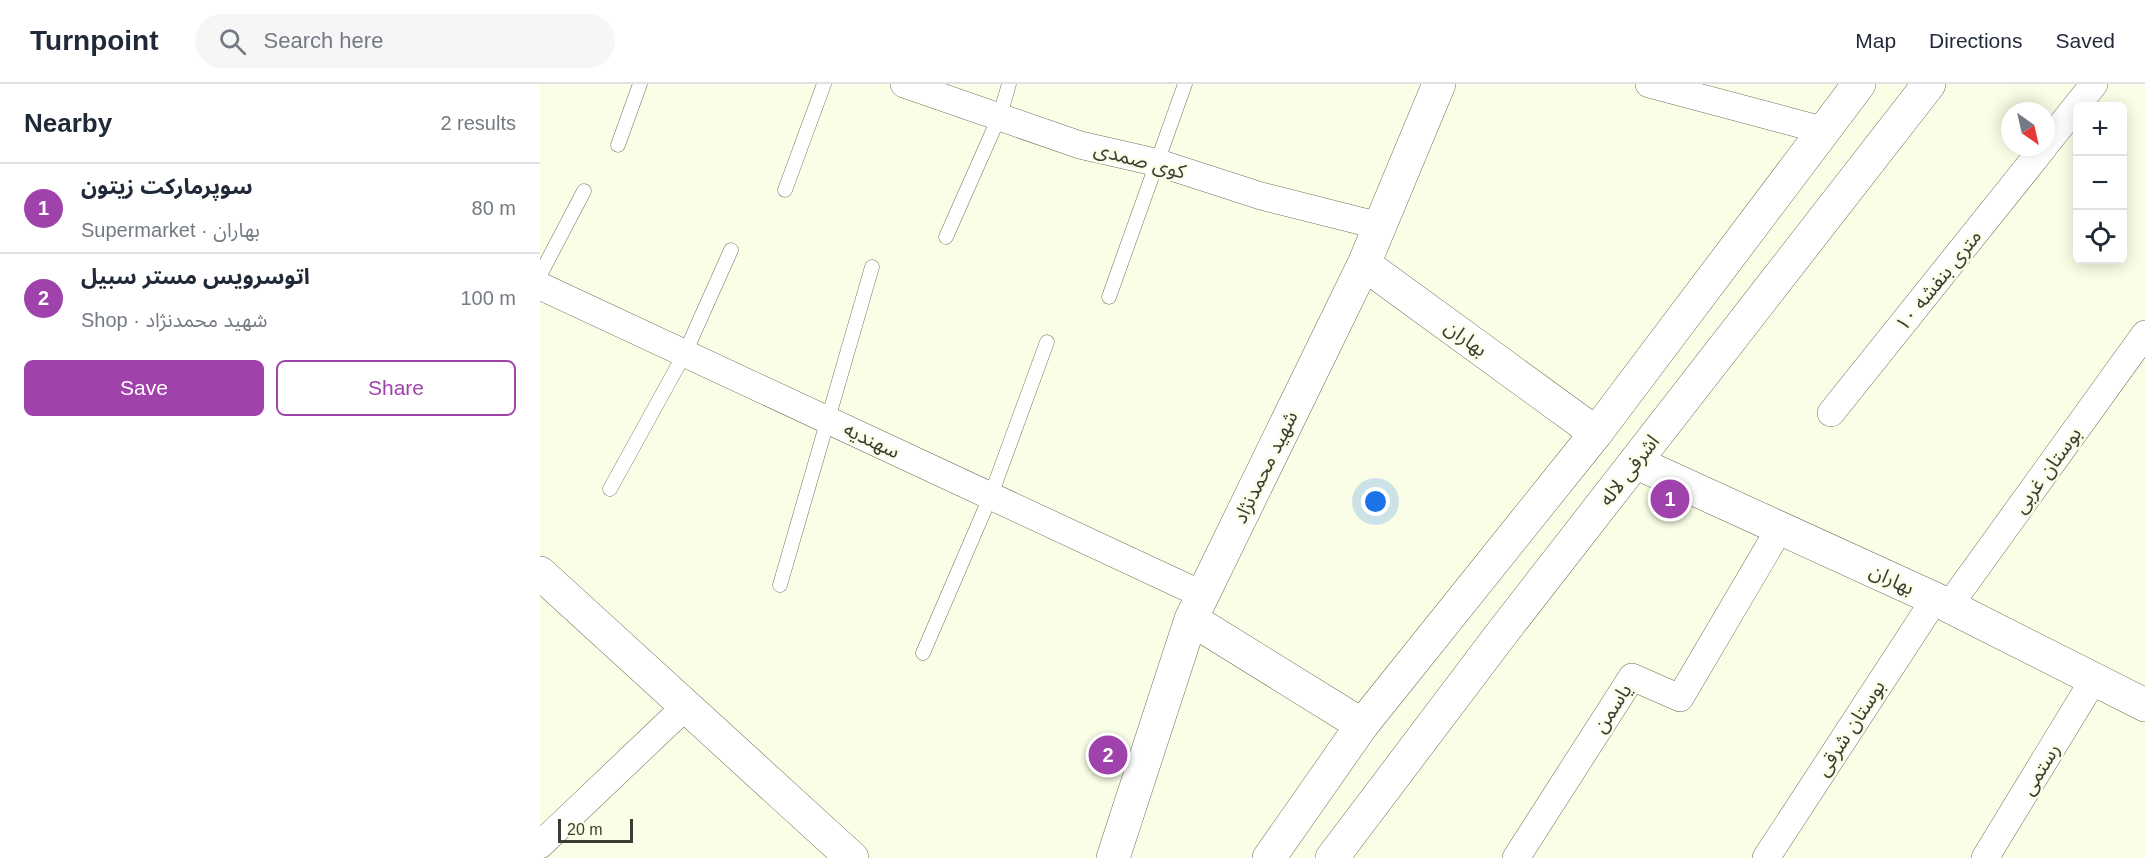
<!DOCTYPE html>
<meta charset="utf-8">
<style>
body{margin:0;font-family:Helvetica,"Noto Sans Arabic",sans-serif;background:#f6f6f7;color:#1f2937}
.controls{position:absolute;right:18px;top:18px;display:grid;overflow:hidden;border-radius:9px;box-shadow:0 3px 15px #0003}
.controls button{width:54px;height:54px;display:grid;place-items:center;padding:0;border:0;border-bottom:2px solid #e0e1e3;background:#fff;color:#1f2937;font:30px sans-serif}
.compass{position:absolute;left:1461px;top:18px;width:54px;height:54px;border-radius:50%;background:#fff;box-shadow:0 3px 15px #0003;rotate:146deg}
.scale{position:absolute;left:18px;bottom:15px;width:75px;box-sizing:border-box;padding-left:6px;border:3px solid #3b3c33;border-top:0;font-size:16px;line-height:21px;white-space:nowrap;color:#3b3c33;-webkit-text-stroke:4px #fbfee7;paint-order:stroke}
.you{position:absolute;left:836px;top:418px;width:21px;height:21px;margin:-15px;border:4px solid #fff;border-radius:50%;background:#1a73e8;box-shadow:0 0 0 9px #1a73e833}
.badge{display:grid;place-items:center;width:39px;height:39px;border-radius:50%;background:#9f42ac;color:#fff;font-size:20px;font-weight:700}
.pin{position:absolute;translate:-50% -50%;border:3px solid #fff;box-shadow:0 2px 6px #0006}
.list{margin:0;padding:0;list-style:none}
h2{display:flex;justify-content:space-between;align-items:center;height:78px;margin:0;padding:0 24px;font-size:26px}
h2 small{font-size:20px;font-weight:400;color:#747a83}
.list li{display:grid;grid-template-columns:39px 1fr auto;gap:18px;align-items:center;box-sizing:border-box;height:90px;padding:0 24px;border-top:2px solid #e0e1e3}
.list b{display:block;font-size:22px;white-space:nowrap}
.list p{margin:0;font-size:20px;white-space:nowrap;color:#747a83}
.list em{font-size:20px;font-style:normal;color:#747a83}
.actions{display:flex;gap:12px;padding:18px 24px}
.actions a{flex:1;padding:14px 0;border:2px solid #9f42ac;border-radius:9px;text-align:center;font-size:21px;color:#9f42ac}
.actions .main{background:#9f42ac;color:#fff}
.icon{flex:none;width:33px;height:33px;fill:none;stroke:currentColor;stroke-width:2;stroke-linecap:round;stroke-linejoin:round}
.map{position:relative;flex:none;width:1605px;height:774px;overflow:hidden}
header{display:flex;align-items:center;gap:36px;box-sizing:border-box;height:84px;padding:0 30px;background:#fff;border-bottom:2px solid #e0e1e3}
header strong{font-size:28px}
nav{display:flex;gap:33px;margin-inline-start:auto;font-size:21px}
.search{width:420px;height:54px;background:#f6f6f7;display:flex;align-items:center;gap:15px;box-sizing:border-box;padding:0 21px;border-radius:33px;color:#747a83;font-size:22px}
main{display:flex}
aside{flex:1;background:#fff}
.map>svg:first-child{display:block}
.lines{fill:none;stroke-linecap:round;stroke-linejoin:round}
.lane-casing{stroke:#6f715d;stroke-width:15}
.street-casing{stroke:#6f715d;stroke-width:28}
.secondary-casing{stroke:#6f715d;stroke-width:34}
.primary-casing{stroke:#6f715d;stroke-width:34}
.lane{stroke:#fff;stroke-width:14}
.street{stroke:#fff;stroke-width:27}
.secondary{stroke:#fff;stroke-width:33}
.primary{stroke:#fff;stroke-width:33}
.labels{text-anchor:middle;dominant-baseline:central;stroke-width:5;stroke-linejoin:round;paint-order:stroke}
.street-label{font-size:20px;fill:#3b3c33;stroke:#fbfee7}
</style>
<header>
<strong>Turnpoint</strong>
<div class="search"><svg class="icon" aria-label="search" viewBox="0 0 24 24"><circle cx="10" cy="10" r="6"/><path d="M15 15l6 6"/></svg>Search here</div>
<nav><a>Map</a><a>Directions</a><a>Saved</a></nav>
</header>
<main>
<aside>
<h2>Nearby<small>2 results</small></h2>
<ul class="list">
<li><span class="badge">1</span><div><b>سوپرمارکت زیتون</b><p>Supermarket · بهاران</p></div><em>80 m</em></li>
<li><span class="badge">2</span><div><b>اتوسرویس مستر سبیل</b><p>Shop · شهید محمدنژاد</p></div><em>100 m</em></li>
</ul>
<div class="actions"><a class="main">Save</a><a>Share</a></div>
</aside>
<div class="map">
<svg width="1605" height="774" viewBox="0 0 1605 774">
<rect width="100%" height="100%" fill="#fbfee7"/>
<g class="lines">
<g class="lane-casing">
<path id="lane" d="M78,61L100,0
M245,106L284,0
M406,153L460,31L469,0
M0,191L44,107
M569,213L645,0
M70,405L145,269L191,166
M240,501L332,183
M383,569L451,411L507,258"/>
</g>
<g class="street-casing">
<path id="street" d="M364,0L540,61L619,79L721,112L840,142
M1109,0L1282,46
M1506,60L1554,0
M0,202L663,511
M1291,329L1504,63
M1408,523L1605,250
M0,761L146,622
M976,774L1092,593L1140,614L1240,444
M1226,774L1395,515
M1445,774L1554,595"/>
</g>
<g class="secondary-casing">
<path id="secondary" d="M824,180L1056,349
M1095,378L1395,515L1605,621
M0,489L312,774
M651,535L822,641
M573,774L651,535L824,180L899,0"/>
</g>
<g class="primary-casing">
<path id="primary" d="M729,774L822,641L1056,349L1319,0
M792,774L962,549L1389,0"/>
</g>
<use href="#lane" class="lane"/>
<use href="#street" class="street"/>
<use href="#secondary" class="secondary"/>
<use href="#primary" class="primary"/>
</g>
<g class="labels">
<g class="street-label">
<text transform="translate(600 76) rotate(15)">کوی صمدی</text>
<text transform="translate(1398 196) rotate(-51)">۱۰ متری بنفشه</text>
<text transform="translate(926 254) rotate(36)">بهاران</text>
<text transform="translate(332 356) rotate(25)">سهندیه</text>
<text transform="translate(725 383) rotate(-64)">شهید محمدنژاد</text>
<text transform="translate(1089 386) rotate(-52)">اشرفی لاله</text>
<text transform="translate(1507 386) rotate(-54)">بوستان غربی</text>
<text transform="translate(1352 495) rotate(25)">بهاران</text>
<text transform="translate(1072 624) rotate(-57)">یاسمن</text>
<text transform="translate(1310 644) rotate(-57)">بوستان شرقی</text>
<text transform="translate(1500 685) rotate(-59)">رستمی</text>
</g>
</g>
</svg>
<div class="controls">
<button>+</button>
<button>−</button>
<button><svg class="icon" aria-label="locate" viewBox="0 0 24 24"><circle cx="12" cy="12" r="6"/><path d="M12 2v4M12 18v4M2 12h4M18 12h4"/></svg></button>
</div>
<svg class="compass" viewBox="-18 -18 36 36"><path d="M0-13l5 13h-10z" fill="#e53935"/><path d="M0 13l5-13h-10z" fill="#747a83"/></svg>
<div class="scale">20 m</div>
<div class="you"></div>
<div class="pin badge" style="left:1130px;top:415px">1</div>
<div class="pin badge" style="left:568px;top:671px">2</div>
</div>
</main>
